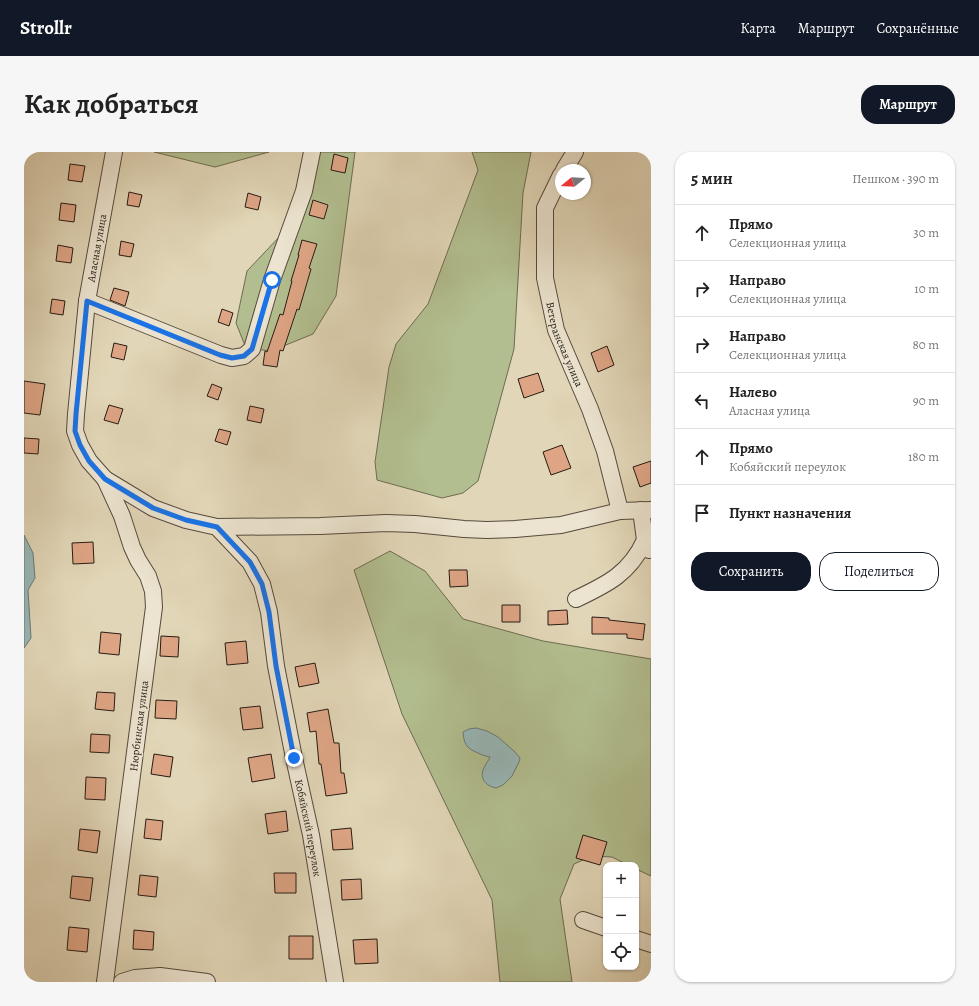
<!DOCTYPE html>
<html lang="ru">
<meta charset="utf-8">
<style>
body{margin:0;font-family:Alegreya,serif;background:#f6f6f6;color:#222}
.controls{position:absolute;right:12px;bottom:12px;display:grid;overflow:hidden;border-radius:8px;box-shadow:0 1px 3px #0004}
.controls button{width:36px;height:36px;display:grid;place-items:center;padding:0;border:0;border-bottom:1px solid #e0e0e0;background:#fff;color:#222;font:20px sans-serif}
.compass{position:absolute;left:531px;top:12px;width:36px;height:36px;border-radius:50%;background:#fff;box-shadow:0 1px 3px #0004;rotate:252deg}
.stop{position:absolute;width:12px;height:12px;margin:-9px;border:3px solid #1a73e8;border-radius:50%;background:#fff}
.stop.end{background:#1a73e8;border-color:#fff;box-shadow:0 1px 4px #0008}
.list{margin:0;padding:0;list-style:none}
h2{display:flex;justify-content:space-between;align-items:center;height:52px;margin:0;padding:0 16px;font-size:17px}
h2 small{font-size:13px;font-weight:400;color:#767676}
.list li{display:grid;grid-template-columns:26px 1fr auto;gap:12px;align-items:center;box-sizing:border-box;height:56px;padding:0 16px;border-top:1px solid #e0e0e0}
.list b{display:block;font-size:15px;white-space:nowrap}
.list p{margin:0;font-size:13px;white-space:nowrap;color:#767676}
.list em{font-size:13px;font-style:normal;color:#767676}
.actions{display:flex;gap:8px;padding:12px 16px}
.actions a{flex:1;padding:9px 0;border:1px solid #111827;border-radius:16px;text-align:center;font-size:14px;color:#111827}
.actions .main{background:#111827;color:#fff}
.icon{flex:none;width:22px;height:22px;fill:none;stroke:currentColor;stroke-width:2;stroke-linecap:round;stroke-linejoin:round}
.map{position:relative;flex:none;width:627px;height:830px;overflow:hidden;border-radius:16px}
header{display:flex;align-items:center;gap:24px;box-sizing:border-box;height:56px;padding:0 20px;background:#111827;color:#fff}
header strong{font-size:19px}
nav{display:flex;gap:22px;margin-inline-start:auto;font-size:14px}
.intro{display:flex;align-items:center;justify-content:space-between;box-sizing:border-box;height:96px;padding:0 24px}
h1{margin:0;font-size:28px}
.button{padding:10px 18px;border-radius:16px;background:#111827;color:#fff;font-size:14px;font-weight:700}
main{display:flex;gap:24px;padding:0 24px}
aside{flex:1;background:#fff;border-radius:16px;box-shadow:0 1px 3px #0004}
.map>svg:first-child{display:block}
.green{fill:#b2be8f;stroke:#6c6c52}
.water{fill:#97b7b7;stroke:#6a7976}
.building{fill:#dea585;stroke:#271b14}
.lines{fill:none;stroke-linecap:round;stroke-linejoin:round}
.minor-casing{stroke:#564a3d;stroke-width:18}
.minor{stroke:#ece4d0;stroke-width:16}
.route{stroke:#1a73e8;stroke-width:5}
.labels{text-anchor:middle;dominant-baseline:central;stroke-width:3.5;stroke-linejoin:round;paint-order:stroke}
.street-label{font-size:11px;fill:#271b14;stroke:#ece4d0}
</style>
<header>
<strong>Strollr</strong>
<nav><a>Карта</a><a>Маршрут</a><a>Сохранённые</a></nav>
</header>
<div class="intro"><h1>Как добраться</h1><a class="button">Маршрут</a></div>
<main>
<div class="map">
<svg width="627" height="830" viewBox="0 0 627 830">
<rect width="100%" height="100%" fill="#e1d6b7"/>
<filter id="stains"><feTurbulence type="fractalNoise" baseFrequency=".005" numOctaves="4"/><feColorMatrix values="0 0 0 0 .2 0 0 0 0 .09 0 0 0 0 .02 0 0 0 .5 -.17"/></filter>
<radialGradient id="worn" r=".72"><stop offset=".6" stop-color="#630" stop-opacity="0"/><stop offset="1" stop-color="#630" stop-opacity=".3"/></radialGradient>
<path class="green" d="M130,0H245L191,15Z
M280,0H331L312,144L289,182L247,199L222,196L212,171L223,119L258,82L285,16Z
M448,0H507L499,41L490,197L454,329L439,341L418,346L353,328L351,310L365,215L372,192L404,152L454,18Z
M366,399L401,419L439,467L519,489L627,507V724L612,717V713H604L588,705L568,704L550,712L536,747L548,830H476L468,748L378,562L330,418Z"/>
<path class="water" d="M0,383L9,401L11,426L4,438L7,486L0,496Z
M452,576L463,579L474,585L490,599L496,606L495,610L488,624L479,633L472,636C461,634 454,625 461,614C462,611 465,608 466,605C461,604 458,603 454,601C442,596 440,592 439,580L445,577Z"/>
<path class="building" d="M310,2L324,6L321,21L307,18Z
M46,12L61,14L58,30L44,28Z
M105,40L118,43L115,55L103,53Z
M224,41L237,45L234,58L221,55Z
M289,48L304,53L300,67L285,63Z
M37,51L52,53L50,70L35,68Z
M278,88L293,92L285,116L287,117L275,158L273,157L259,199L256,198L253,215L239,213L241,199L243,200L256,162L259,163L268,129H267L275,103H274Z
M97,89L110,92L107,105L95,103Z
M34,93L49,96L47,111L32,109Z
M90,136L105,140L101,154L86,148Z
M28,147L41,149L39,163L26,161Z
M198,157L209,161L205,174L194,170Z
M90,191L103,194L100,208L87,205Z
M583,194L590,213L574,220L567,201Z
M514,221L520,239L500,246L494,227Z
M0,229L21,232L16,263L0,261Z
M188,232L198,236L194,248L183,244Z
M85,253L99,257L94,272L80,268Z
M226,254L240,257L237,271L223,268Z
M195,277L207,280L203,293L191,289Z
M0,286L15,287L14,302L0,301Z
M538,293L547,316L527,323L519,300Z
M627,309V331L616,335L609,315Z
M69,390L70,411L49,412L48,391Z
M425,418H443L444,434L426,435Z
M478,453H496V470H478Z
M543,458L544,472L524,473V459Z
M568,465L585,466V468L621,472L619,488L603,486V482H568Z
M77,480L97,482L95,503L75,501Z
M137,484L155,485L154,505L136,504Z
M222,489L224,511L203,513L201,491Z
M291,511L295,531L275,535L271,515Z
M73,540L91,541L90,559L71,557Z
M132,548L153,549L152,567L131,566Z
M236,554L239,576L219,578L216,556Z
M304,557L310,591H315L317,621H320L323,641L302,644L297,612H295L292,579L286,580L283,561Z
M67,582L86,583L85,601L66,600Z
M130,602L149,605L146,625L127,622Z
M247,602L251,626L228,630L224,606Z
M62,625L82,626L81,648L61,647Z
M262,659L264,679L244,682L241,662Z
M122,667L139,669L137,688L120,686Z
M327,676L329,697L309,698L307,678Z
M56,677L76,679L73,701L54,698Z
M559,683L583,690L576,713L552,706Z
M250,721H272V741H251Z
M116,723L134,725L132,745L114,743Z
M48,724L69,726L66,749L46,746Z
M337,727L338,747L318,748L317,728Z
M45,775L65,777L63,800L43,798Z
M110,778L130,780L129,798L109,797Z
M265,784H289V807H265Z
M353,787L354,811L331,812L329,788Z"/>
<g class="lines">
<g class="minor-casing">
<g id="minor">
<path id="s1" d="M90,0L63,149L52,262L51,279L56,293L65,309L81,327L129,356L162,368L193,375L226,410L238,432L245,460L252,514L270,606L287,683L311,830"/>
<path d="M540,18L551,0"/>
<path id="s2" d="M537,23L521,56V126L532,178L566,257L581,299L596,359"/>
<path d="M63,149L197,203L208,206L220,204L228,197L248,128L280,39L288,0"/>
<path d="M81,327L98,364L108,395L114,408L124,424L129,439L130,455L81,830"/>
<path d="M617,358L621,388L625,398"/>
<path d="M193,375L296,374L362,371L391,372L440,377L463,378L491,377L537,373L596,359L627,358"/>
<path d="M552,447C584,432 606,421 621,388"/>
<path d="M559,768L582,776"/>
<path d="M612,787L627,792"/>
<path d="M98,830L111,826L136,824L183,830"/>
</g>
</g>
<use href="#minor" class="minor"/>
</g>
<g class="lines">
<path class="route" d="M248,128L228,197L220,204L208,206L196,203L63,149L52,262L51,279L56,293L65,309L81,327L129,356L162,368L193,375L226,410L238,432L245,460L252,514L270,606"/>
</g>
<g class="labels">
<g class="street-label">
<text transform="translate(73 96) rotate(-80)">Аласная улица</text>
<text stroke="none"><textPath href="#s2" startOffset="176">Ветеранская улица</textPath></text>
<text transform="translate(115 574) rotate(-83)">Нюрбинская улица</text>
<text stroke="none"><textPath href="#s1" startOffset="784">Кобяйский переулок</textPath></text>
</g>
</g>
<rect width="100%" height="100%" filter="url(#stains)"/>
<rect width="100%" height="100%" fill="url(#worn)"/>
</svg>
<div class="controls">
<button>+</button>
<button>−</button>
<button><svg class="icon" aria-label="locate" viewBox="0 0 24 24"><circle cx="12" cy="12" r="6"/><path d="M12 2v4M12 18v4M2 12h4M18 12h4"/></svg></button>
</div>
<svg class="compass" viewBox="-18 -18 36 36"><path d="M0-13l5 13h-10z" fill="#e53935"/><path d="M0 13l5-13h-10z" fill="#767676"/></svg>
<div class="stop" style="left:248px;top:128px"></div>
<div class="stop end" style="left:270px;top:606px"></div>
</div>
<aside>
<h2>5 мин<small>Пешком · 390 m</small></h2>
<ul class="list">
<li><svg class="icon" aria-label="ahead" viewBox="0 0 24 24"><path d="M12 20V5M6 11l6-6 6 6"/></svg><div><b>Прямо</b><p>Селекционная улица</p></div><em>30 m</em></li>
<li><svg class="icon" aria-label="right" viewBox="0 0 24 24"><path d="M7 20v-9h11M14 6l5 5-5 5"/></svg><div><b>Направо</b><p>Селекционная улица</p></div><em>10 m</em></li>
<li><svg class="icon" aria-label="right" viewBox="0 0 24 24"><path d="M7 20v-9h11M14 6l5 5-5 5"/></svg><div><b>Направо</b><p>Селекционная улица</p></div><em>80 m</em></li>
<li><svg class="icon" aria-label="left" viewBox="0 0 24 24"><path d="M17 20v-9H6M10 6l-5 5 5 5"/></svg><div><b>Налево</b><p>Аласная улица</p></div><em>90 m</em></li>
<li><svg class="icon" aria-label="ahead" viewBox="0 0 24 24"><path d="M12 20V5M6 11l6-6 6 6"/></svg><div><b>Прямо</b><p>Кобяйский переулок</p></div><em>180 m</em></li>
<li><svg class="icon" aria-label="arrive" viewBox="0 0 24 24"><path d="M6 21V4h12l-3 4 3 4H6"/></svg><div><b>Пункт назначения</b></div></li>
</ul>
<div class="actions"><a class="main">Сохранить</a><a>Поделиться</a></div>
</aside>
</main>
